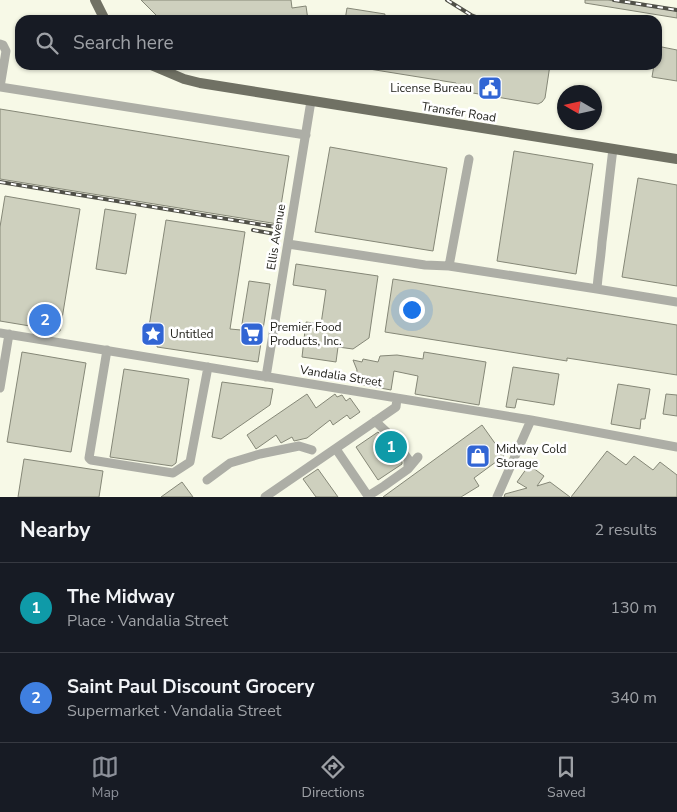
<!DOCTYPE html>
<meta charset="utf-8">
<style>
body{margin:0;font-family:"Nunito Sans",sans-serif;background:#242831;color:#f1f3f6}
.compass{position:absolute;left:557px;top:85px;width:45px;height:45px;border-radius:50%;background:#171b24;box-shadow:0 1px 4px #0004;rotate:279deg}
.you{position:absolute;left:411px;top:309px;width:18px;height:18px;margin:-12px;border:4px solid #fff;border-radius:50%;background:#1a73e8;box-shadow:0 0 0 8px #1a73e833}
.badge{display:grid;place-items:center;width:32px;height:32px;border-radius:50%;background:#8c9099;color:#fff;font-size:16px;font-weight:700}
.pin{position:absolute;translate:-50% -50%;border:2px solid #fff;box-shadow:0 1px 5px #0006}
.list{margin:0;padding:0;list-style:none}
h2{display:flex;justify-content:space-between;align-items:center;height:65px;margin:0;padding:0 20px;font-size:21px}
h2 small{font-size:16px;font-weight:400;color:#9ea1a6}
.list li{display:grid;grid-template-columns:32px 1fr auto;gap:15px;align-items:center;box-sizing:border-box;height:90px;padding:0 20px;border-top:1px solid #363941}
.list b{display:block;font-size:19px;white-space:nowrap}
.list p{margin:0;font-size:16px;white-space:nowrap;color:#9ea1a6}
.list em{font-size:16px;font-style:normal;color:#9ea1a6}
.icon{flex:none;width:28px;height:28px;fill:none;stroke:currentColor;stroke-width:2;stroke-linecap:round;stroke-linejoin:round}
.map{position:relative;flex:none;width:677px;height:497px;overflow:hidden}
.search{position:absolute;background:#171b24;box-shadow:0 1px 4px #0004;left:15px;right:15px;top:15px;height:55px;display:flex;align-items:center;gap:12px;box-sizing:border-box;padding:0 18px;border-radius:15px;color:#9ea1a6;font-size:19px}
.sheet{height:245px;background:#171b24}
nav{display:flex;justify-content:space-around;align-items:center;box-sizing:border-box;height:70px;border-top:1px solid #363941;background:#171b24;font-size:14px;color:#9ea1a6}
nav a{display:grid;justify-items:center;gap:2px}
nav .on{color:#8c9099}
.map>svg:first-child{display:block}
.building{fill:#ced0be;stroke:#858777}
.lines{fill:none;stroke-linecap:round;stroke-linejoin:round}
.minor{stroke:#adaea6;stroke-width:9}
.major{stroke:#707164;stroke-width:10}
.rail-casing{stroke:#505048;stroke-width:4}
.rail{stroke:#fff;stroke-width:2;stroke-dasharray:5.5;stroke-linecap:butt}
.labels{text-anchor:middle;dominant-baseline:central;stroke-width:5;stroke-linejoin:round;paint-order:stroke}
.poi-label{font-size:12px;fill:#23231d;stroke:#fff;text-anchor:start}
.street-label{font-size:12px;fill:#23231d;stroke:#fff}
</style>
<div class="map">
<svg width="677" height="497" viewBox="0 0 677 497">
<rect width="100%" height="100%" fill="#f7f9e7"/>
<path class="building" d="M141,0H291L292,8L306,6L308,20H161Z
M585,0H608L677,11V18L585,3Z
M347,8L385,14L384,20H345Z
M657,46L677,50V81L652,77L654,65H657Z
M363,65H550L545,98L542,102L538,104L461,91L458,88L456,83L363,68Z
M0,109L289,156L278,224L0,179Z
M330,147L447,168L433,251L315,232Z
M514,151L593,164L576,274L497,261Z
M638,178L677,185V286L622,277Z
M5,196L80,209L60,331L0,321V227Z
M105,209L136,214L126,274L96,269Z
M166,220L245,232L230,329L241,330L249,281L270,284L258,362L157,347L159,335L148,333Z
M296,264L378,276L369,338L353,349L338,347L336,362L302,357L306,322L321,324L326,290L293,285Z
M393,279L677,325V375L567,358V361L385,332Z
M22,352L86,363L71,452L7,442Z
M424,352L486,362L479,405L415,394L418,376L394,371L391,390L359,384V383L355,382L357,370L353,360L362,362L363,359L378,362L380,356L397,355L423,359Z
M513,367L559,374L554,405L517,399L515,408L506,407Z
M124,369L189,379L176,463L172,466L110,457Z
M222,382L273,389L270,405L221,439L212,437Z
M618,384L650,389L645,419H641L640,429L611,424Z
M307,394L316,408L335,394L337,397L342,395L346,401L350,398L360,412L350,419L347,415L333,425L330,420L307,438L294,441L292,437L281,443L276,435L256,449L247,435Z
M666,394L677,395V416L663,414Z
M482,425L504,456L474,478L479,486L461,497H383Z
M378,432L386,440L402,462V464L378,480L356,447Z
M607,451L626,465L634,456L653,470L660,462L677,475V497H571Z
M24,459L103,471L99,497H18Z
M529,465L544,476L537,486L550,482L570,497H504L505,494L527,488L517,482Z
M318,469L338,497H316L303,479Z
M182,482L193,497H161Z"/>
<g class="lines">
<path class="minor" d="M0,44L3,45L6,51L0,87L306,135
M288,244L425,265L449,266L597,289L677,302
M449,266L469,159
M597,289C598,273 601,258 602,242C606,211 609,180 613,149
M0,333L531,420L677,447
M107,350L89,458L91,460L173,473L190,462L208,367
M266,377L311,101
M0,388L9,334
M336,449L368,496L384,486L408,469V459L391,436L375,421
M408,469L418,457
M207,480L230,463L260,454L299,446L312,450
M265,497L396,407L397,398
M497,497L531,420"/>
<path class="major" d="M95,0L105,20
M151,65L184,79L200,83L677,159"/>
<g class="rail-casing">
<path id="rail" d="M447,0L471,15L484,20
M614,0L677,10
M0,182L276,227
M253,230L275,234"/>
</g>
<use href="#rail" class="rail"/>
</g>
<defs>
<g id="civic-square" transform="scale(1.25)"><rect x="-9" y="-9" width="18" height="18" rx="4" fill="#3165d4" stroke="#fff"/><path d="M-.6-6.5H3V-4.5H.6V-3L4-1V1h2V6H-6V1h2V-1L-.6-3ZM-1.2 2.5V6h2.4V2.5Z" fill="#fff"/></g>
<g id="sight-square" transform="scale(1.25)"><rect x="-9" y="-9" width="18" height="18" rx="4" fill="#3165d4" stroke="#fff"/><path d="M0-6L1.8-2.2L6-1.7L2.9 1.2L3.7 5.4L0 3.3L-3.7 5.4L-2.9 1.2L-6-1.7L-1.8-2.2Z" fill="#fff"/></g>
<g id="supermarket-square" transform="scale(1.25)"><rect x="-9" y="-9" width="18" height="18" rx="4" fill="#3165d4" stroke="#fff"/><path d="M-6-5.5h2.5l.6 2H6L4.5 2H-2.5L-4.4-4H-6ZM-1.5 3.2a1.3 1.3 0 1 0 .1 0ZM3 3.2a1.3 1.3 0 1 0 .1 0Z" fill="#fff"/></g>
<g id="shop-square" transform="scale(1.25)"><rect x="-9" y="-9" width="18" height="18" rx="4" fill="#3165d4" stroke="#fff"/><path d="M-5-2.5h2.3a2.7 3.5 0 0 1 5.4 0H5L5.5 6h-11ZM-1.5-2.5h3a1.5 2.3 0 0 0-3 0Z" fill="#fff"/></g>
</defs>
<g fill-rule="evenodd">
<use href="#civic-square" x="490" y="88"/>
<use href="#sight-square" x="153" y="334"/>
<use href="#supermarket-square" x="252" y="334"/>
<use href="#shop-square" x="478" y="456"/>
</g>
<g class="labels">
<g class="poi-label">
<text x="472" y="88" text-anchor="end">License Bureau</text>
<text x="270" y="327">Premier Food<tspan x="270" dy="14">Products, Inc.</tspan></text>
<text x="170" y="334">Untitled</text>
<text x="496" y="449">Midway Cold<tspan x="496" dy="14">Storage</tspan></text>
</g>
<g class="street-label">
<text transform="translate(459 112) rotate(9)">Transfer Road</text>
<text transform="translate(276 237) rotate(-81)">Ellis Avenue</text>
<text transform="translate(341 376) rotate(9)">Vandalia Street</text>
</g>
</g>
</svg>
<svg class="compass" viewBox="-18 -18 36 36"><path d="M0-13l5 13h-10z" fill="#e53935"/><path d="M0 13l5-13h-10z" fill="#9ea1a6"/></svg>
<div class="you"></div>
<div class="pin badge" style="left:391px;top:447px;background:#0f9aa8">1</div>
<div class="pin badge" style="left:45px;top:320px;background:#3f7fe0">2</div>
<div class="search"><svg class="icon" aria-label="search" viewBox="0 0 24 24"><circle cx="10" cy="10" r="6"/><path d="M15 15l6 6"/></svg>Search here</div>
</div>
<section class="sheet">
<h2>Nearby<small>2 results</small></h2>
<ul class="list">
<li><span class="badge" style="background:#0f9aa8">1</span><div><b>The Midway</b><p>Place · Vandalia Street</p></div><em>130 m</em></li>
<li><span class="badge" style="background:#3f7fe0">2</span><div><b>Saint Paul Discount Grocery</b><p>Supermarket · Vandalia Street</p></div><em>340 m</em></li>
</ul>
</section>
<nav>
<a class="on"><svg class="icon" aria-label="map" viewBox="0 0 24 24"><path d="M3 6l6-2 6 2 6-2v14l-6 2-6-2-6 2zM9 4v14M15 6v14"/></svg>Map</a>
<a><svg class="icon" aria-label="directions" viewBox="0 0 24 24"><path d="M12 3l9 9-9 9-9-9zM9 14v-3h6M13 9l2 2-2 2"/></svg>Directions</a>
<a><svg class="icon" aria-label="saved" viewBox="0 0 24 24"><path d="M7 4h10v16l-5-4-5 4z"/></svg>Saved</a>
</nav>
